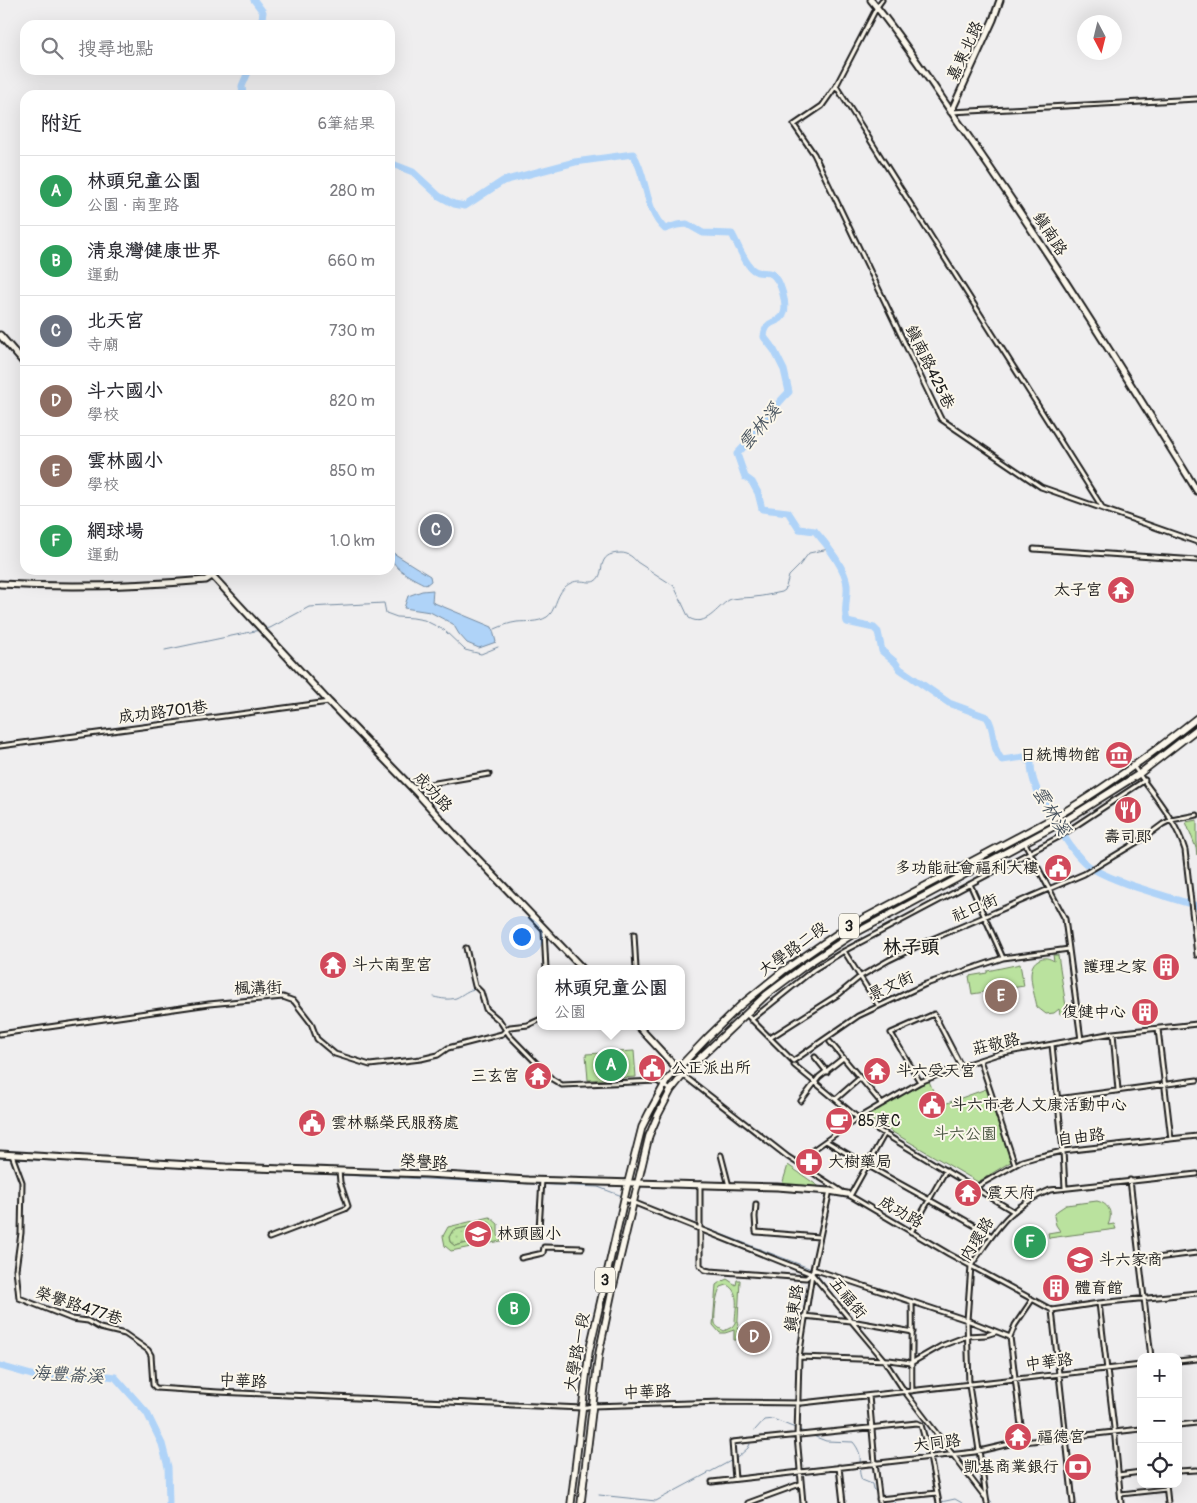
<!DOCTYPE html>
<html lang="zh-TW">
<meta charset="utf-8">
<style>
body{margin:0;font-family:Pangolin,"LXGW WenKai TC",sans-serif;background:#f2f2f3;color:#2b2b33}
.controls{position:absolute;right:15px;bottom:15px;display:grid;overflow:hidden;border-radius:10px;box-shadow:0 5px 20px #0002}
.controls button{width:45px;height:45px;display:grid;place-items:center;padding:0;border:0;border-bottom:1px solid #e1e1e2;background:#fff;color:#2b2b33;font:25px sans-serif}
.compass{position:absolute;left:1077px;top:15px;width:45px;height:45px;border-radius:50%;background:#fff;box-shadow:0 5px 20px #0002;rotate:173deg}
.you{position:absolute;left:521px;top:936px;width:18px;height:18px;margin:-12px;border:4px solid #fff;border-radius:50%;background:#1a73e8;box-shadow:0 0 0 8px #1a73e833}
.badge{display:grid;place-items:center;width:32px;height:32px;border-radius:50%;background:#d1495b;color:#fff;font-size:16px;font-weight:700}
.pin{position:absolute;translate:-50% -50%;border:2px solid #fff;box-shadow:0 1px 5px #0006}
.popup{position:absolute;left:537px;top:965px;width:148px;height:65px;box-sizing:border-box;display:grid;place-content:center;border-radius:10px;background:#fff;filter:drop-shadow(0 1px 4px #0005);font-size:16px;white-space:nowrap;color:#7c7c81}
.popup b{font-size:19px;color:#2b2b33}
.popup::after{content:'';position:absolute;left:50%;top:100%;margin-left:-10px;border:10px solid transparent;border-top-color:#fff}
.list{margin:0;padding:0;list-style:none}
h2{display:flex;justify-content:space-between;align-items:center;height:65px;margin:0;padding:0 20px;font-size:21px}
h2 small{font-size:16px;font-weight:400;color:#7c7c81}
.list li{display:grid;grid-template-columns:32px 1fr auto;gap:15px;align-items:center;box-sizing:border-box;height:70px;padding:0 20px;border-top:1px solid #e1e1e2}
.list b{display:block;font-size:19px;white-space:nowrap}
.list p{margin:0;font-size:16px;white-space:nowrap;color:#7c7c81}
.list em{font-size:16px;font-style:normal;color:#7c7c81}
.icon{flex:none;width:28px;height:28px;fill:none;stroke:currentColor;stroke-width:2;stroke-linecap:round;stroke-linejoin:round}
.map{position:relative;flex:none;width:1197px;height:1503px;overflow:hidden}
.search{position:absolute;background:#fff;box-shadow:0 5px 20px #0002;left:20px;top:20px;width:375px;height:55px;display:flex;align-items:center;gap:12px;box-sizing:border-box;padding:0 18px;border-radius:15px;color:#7c7c81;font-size:19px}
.panel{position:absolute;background:#fff;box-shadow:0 5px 20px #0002;left:20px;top:90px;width:375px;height:485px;border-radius:15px}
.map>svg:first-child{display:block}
.grass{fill:url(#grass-dots);stroke:#6b7f5d}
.green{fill:#bae29e;stroke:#6b7f5d;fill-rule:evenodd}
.water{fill:#afd3f8;stroke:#748aa0}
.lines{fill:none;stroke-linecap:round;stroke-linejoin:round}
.stream{stroke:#748aa0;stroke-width:1}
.river{stroke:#afd3f8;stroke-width:7}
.street-casing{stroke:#1c1c1c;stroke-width:7}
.secondary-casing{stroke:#1c1c1c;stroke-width:9}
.primary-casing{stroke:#1c1c1c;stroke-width:9}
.street{stroke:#fbf7ec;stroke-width:3}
.secondary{stroke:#fbf7ec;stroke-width:5}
.primary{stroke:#fbf7ec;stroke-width:5.5}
.labels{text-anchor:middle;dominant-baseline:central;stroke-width:4;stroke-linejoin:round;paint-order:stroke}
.shield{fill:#fbf7ec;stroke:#5f5e5a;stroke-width:1}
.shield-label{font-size:15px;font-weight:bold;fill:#1c1c1c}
.street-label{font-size:16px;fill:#1c1c1c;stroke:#fbf7ec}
.poi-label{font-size:16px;fill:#1c1c1c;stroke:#fbf7ec;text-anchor:start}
.park-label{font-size:16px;fill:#4b5743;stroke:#fbf7ec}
.water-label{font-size:18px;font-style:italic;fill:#48535e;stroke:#fbf7ec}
.quarter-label{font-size:19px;font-weight:bold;fill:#1c1c1c;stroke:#fbf7ec}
</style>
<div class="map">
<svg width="1197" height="1503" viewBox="0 0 1197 1503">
<defs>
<pattern id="grass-dots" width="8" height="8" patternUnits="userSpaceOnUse" patternTransform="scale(1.25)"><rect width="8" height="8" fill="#bae29e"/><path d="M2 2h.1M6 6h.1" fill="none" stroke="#9fc188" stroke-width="1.8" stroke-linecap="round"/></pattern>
</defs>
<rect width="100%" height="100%" fill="#efeeef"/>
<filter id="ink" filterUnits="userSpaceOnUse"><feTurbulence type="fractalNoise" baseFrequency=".02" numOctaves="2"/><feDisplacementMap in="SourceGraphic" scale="10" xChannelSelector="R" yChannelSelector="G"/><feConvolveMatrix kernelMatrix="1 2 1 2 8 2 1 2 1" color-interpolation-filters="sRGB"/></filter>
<g filter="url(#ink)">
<path class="grass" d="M489,1222L494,1228L495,1232L492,1237L455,1246L450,1242L449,1237L453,1230Z"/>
<path class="green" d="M1197,820V855L1196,848L1186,822Z
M1053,955H1058L1067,1013L1060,1014L1059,1009L1054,1013L1046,1014L1037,1007C1035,994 1024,968 1038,960C1044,956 1049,958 1054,961Z
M1020,964L1024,986L972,994L969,976L987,973V971Z
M634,1051L636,1077L588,1080L586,1054Z
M929,1081L939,1106L986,1089L1012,1161L978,1182L863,1115Z
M788,1165L821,1188H781Z
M1097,1201C1110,1204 1113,1214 1108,1225L1114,1224L1116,1229L1049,1238L1048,1233L1060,1231L1056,1225L1054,1216L1057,1211L1066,1205Z
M490,1217L498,1224V1235L501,1241L451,1251L445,1246L443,1236L448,1227ZM489,1222L494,1228L495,1232L492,1237L455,1246L450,1242L449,1237L453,1230Z
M1024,1230H1033L1035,1253L1027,1254Z
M727,1279L736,1285L737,1280H740L737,1340H734V1330L725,1333H720L713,1325L716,1285L720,1282ZM727,1285C741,1292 735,1310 735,1323L732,1327L724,1331C721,1329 716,1327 715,1323C714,1316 716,1292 721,1287Z"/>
<path class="water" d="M390,551L430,576L431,581L426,585C413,578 390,569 390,551Z
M433,590L432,602L492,627L496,642L479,648L467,643L459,634L453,624L430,612L404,608L408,596L422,591Z"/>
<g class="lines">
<path class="stream" d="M264,629L270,628L309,607L384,603L386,613L397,617L413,618L424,620L444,630L465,650L481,654L498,647
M495,629C502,626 509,623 517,622C527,621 537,623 547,617C555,612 556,596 564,588C577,575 588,585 595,581C607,574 594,553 621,553C628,553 633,557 637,562L674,586L689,618C706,628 717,607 729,600C732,598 736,599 740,598C755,598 768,595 782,592L785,590L789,576L799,566L809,553L829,549
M165,650L260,630
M434,997C442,999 449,1000 456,998C463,995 468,989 476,989
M0,1158L12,1159
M16,1159L214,1169
M233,1170L598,1187L622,1196
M635,1201L809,1268L818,1276L852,1319
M900,1382L954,1452
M755,1430L764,1420L773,1419L795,1428
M799,1430L807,1433
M813,1436L826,1441L853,1442C867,1459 855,1465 862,1480L872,1484L873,1489L877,1492
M956,1456L984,1492
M880,1494L888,1497
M599,1495L656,1501L738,1457L748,1448L750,1444
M987,1495L992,1503
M891,1499L895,1503
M941,1502L955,1499L962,1503"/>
<path class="river" d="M254,0L263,12L261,25
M243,95L242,86L249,70
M390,163L413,172L439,196L454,204L465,206L503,181L575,162L633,154C648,177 644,210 665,229L677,225L687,224L703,233L732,234C738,245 743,259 751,268C757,275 765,271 772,274C781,280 787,304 784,313C781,325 765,317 764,337L774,350L784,370L789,392C769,411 756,435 737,454L745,477L752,482L758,493L762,509L788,512L799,529L815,531C826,543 847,571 847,586C848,598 843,610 847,622L874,628L878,632L882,651L895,662L900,669L949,703L987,717C997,732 990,746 1002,760L1024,757L1031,763C1031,784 1041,797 1052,815C1061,831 1070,849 1084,862C1102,880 1170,897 1197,906
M0,1366L35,1376L92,1374L115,1377L147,1413L162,1444L168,1467L169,1503"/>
<g class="street-casing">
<path id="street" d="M882,0L877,7L836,86L822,106L794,125L814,154L941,419L1041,487L1197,542
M836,86L1102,507
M951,112L1197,99
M1034,549L1197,560
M0,746L329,702
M1134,767C1152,794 1175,818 1185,850L1197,955
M412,787L489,774
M1025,843L1065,919L1081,1040
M970,884L1003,958
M544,930L546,969
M634,934L636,969
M466,948L475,986L481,992L486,1009L500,1021L509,1035L552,1079L562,1085L657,1081L671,1090
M844,951L878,1005
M746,1014L793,1061L858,1016L926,984L1003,958L1069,949
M751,1020L813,970L844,951L1057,838L1145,780
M1158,1029L1171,1139
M1113,1033L1118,1090
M0,1034L209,1004L283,997L294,1001L311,1023L317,1039L335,1054L370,1065L421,1059L438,1055L448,1048L502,1034L510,1027L528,1025L541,1019
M770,1038L839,994L861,976L889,960L930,940L1084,874L1144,838L1163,824L1171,820L1197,815
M830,1042L882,1104
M1052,1045L1063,1151L1065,1188
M815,1057L827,1072
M980,1060L1015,1165
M794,1065L858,1118L1013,1211
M683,1075L788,1157L841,1191
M920,1082L891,1033L934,1014L961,1066
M836,1099L860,1078
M1057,1099L1197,1080
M801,1101L819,1077L843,1058
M826,1141C880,1174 937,1203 992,1236
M12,1155L22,1182L21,1233L16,1269L19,1298L72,1319L88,1321L100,1328L125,1334L148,1350L151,1355L153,1385L156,1388L218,1392L582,1408L592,1406L723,1402L802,1403L1141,1365
M721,1155L729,1186
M796,1162L858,1118L882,1104L920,1082L961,1066L998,1054L1113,1033L1197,1024
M1130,1180L1151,1357
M700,1184V1265L705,1270L710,1271L806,1278L811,1274
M976,1187L1022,1161L1036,1157L1063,1151L1197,1136
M847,1194L949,1254L1052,1310L1099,1303L1197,1293
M850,1196L885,1133
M625,1199L812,1274L884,1360L905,1392L985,1497
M756,1204L755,1217L756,1232L819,1237
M539,1229L542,1180
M911,1232L946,1170
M269,1238L345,1209L348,1206L340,1182L339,1171
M521,1258L543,1253L544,1247L582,1248
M1140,1260L1197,1253
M813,1269L967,1320L1010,1337
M912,1303C913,1333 911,1362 912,1391
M1099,1303L1114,1428L1121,1503
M1052,1310L1073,1503
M804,1316L851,1321L913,1332
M799,1357L889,1360L911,1363L941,1346L967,1336L986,1335L996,1332
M1178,1361L1197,1359
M869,1396L875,1463L880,1503
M1178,1425L1197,1423
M1023,1442L1010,1337L1015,1325L1032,1300
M839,1467L843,1503
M1178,1471L1197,1470
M1118,1475L1141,1472
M735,1479L732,1442L917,1423L921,1425L930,1457L939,1503
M712,1482L975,1452L1014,1443L1141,1429
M1166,1484L1168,1503
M1121,1494L1166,1489
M879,1499L937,1493
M748,1503L800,1484
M803,1503L797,1436L799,1357L812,1274L830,1190
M987,1503L969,1385L967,1320L971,1266L974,1261C999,1226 1008,1208 1050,1190L1197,1174"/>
</g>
<g class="secondary-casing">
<path id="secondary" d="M871,0C903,39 930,81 959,123C1043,243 1120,366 1197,491
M951,112L993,20L1000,0
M0,335L25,364
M207,570L329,702L417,793L454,834L583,969
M0,584C69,588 138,586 206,580L212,576
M638,1026L683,1075
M0,1154L226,1167L426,1174L528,1180L777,1187L829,1191L847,1194"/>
</g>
<g class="primary-casing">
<path id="primary" d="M571,1503L589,1352L628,1182L642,1127L649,1113L667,1080L708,1037L741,1005L783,971L844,929L1061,814C1109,785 1153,753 1197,718
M581,1503L599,1353L611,1296L649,1136L658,1115L671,1090L688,1069L766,995L806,965L850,936L1066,820L1139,774L1197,729"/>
</g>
<use href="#street" class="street"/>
<use href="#secondary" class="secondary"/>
<use href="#primary" class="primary"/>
</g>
</g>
<defs>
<g id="temple-disc" transform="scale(1.4375)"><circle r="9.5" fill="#d1495b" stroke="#fbf7ec"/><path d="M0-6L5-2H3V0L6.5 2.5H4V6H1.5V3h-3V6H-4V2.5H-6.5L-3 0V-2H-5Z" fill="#fff"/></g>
<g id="museum-disc" transform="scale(1.4375)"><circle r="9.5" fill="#d1495b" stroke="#fbf7ec"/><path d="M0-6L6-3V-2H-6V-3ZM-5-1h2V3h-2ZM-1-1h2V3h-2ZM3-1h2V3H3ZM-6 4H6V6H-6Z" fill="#fff"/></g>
<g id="restaurant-disc" transform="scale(1.4375)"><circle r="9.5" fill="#d1495b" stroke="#fbf7ec"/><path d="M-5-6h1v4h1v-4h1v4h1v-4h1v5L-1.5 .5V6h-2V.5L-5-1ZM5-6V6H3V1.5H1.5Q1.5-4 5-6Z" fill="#fff"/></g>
<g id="civic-disc" transform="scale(1.4375)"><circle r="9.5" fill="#d1495b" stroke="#fbf7ec"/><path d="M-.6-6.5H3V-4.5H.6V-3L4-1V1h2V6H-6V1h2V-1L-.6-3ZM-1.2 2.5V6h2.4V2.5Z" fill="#fff"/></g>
<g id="building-disc" transform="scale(1.4375)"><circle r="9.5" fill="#d1495b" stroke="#fbf7ec"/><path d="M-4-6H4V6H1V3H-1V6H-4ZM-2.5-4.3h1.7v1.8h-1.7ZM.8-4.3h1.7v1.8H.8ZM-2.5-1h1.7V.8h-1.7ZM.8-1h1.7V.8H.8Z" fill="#fff"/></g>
<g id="cafe-disc" transform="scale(1.4375)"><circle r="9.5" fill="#d1495b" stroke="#fbf7ec"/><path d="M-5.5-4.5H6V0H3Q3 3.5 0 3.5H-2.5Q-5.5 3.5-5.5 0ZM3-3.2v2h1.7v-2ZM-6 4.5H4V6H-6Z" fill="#fff"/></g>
<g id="pharmacy-disc" transform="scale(1.4375)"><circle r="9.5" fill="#d1495b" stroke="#fbf7ec"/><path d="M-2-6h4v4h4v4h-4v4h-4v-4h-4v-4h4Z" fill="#fff"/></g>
<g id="school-disc" transform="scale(1.4375)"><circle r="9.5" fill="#d1495b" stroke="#fbf7ec"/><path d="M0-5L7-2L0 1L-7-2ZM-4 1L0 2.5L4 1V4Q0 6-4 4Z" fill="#fff"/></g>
<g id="bank-disc" transform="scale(1.4375)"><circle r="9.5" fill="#d1495b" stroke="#fbf7ec"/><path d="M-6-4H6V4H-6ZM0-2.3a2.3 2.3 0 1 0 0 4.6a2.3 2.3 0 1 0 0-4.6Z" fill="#fff"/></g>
</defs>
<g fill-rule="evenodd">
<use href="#temple-disc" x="1121" y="590"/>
<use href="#museum-disc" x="1119" y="755"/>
<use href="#restaurant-disc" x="1128" y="810"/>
<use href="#civic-disc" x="1058" y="868"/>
<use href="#temple-disc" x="333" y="965"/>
<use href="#building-disc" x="1166" y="967"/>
<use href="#building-disc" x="1145" y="1012"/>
<use href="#civic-disc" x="652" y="1068"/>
<use href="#temple-disc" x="877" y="1071"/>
<use href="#temple-disc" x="538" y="1076"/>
<use href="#civic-disc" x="932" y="1105"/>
<use href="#cafe-disc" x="839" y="1121"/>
<use href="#civic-disc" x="312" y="1123"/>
<use href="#pharmacy-disc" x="809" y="1162"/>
<use href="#temple-disc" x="968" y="1193"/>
<use href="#school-disc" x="478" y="1234"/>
<use href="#school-disc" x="1080" y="1260"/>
<use href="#building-disc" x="1056" y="1288"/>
<use href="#temple-disc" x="1018" y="1437"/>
<use href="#bank-disc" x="1078" y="1467"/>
</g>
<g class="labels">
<g class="shield">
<rect x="839" y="913.5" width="20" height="25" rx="4"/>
<rect x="595" y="1267.5" width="20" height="25" rx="4"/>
</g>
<g class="shield-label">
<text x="849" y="926">3</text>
<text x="605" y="1280">3</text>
</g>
<g class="street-label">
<text transform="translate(965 51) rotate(-65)">嘉東北路</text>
<text transform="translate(1050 234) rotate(57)">鎮南路</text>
<text transform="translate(930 367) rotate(64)">鎮南路425巷</text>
<text transform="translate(163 712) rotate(-7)">成功路701巷</text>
<text transform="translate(433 792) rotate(47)">成功路</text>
<text transform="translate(975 908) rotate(-23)">社口街</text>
<text transform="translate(793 949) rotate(-36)">大學路二段</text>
<text transform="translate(891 986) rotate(-25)">景文街</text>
<text transform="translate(258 988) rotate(-2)">楓溝街</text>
<text transform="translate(996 1044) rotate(-13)">莊敬路</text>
<text transform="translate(1081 1137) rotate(-7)">自由路</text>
<text transform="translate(424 1162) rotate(3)">榮譽路</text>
<text transform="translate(901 1212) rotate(30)">成功路</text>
<text transform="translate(977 1239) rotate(-58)">內環路</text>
<text transform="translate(848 1298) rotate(51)">五福街</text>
<text transform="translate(79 1306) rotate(18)">榮譽路477巷</text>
<text transform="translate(794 1308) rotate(-81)">鎮東路</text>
<text transform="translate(577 1352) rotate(-80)">大學路一段</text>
<text transform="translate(1049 1362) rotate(-7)">中華路</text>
<text transform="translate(243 1381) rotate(3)">中華路</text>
<text transform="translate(647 1392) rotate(-2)">中華路</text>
<text transform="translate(937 1443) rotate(-7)">大同路</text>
</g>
<g class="poi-label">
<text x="1102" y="590" text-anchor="end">太子宮</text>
<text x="1100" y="755" text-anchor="end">日統博物館</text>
<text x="1128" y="837" text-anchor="middle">壽司郎</text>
<text x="1039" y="868" text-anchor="end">多功能社會福利大樓</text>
<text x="352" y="965">斗六南聖宮</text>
<text x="1147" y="967" text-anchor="end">護理之家</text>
<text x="1126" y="1012" text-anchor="end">復健中心</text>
<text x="671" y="1068">公正派出所</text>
<text x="896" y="1071">斗六受天宮</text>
<text x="519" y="1076" text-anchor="end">三玄宮</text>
<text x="951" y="1105">斗六市老人文康活動中心</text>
<text x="858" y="1121">85度C</text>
<text x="331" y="1123">雲林縣榮民服務處</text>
<text x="828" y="1162">大樹藥局</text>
<text x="987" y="1193">震天府</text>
<text x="497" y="1234">林頭國小</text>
<text x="1099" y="1260">斗六家商</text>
<text x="1075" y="1288">體育館</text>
<text x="1037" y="1437">福德宮</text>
<text x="1059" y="1467" text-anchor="end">凱基商業銀行</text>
</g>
<g class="park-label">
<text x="965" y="1134">斗六公園</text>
</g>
<g class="water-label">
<text transform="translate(760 427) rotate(-50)">雲林溪</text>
<text transform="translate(1051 811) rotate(58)">雲林溪</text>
<text transform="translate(68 1375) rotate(3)">海豐崙溪</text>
</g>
<g class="quarter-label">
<text x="911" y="947">林子頭</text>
</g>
</g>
</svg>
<div class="controls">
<button>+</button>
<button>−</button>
<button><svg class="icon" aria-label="locate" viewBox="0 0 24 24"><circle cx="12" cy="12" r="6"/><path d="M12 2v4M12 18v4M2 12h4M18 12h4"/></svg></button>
</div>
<svg class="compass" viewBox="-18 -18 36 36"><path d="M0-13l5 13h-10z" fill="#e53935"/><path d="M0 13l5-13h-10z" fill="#7c7c81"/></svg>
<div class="you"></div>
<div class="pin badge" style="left:611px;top:1065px;background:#2e9e5b">A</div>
<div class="popup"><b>林頭兒童公園</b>公園</div>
<div class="pin badge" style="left:514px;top:1309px;background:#2e9e5b">B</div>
<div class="pin badge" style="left:436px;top:530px;background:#6b7280">C</div>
<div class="pin badge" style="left:754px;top:1337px;background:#8d6e63">D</div>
<div class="pin badge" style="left:1001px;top:996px;background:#8d6e63">E</div>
<div class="pin badge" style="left:1030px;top:1242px;background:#2e9e5b">F</div>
<div class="search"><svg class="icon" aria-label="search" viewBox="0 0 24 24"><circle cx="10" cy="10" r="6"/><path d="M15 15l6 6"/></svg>搜尋地點</div>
<section class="panel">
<h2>附近<small>6筆結果</small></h2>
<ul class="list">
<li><span class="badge" style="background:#2e9e5b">A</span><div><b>林頭兒童公園</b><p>公園 · 南聖路</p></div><em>280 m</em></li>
<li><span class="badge" style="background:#2e9e5b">B</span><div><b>清泉灣健康世界</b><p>運動</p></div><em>660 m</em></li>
<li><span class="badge" style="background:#6b7280">C</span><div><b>北天宮</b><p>寺廟</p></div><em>730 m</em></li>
<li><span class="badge" style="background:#8d6e63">D</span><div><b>斗六國小</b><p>學校</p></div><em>820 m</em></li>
<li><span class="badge" style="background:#8d6e63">E</span><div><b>雲林國小</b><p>學校</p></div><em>850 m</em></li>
<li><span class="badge" style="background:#2e9e5b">F</span><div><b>網球場</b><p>運動</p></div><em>1.0 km</em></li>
</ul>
</section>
</div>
